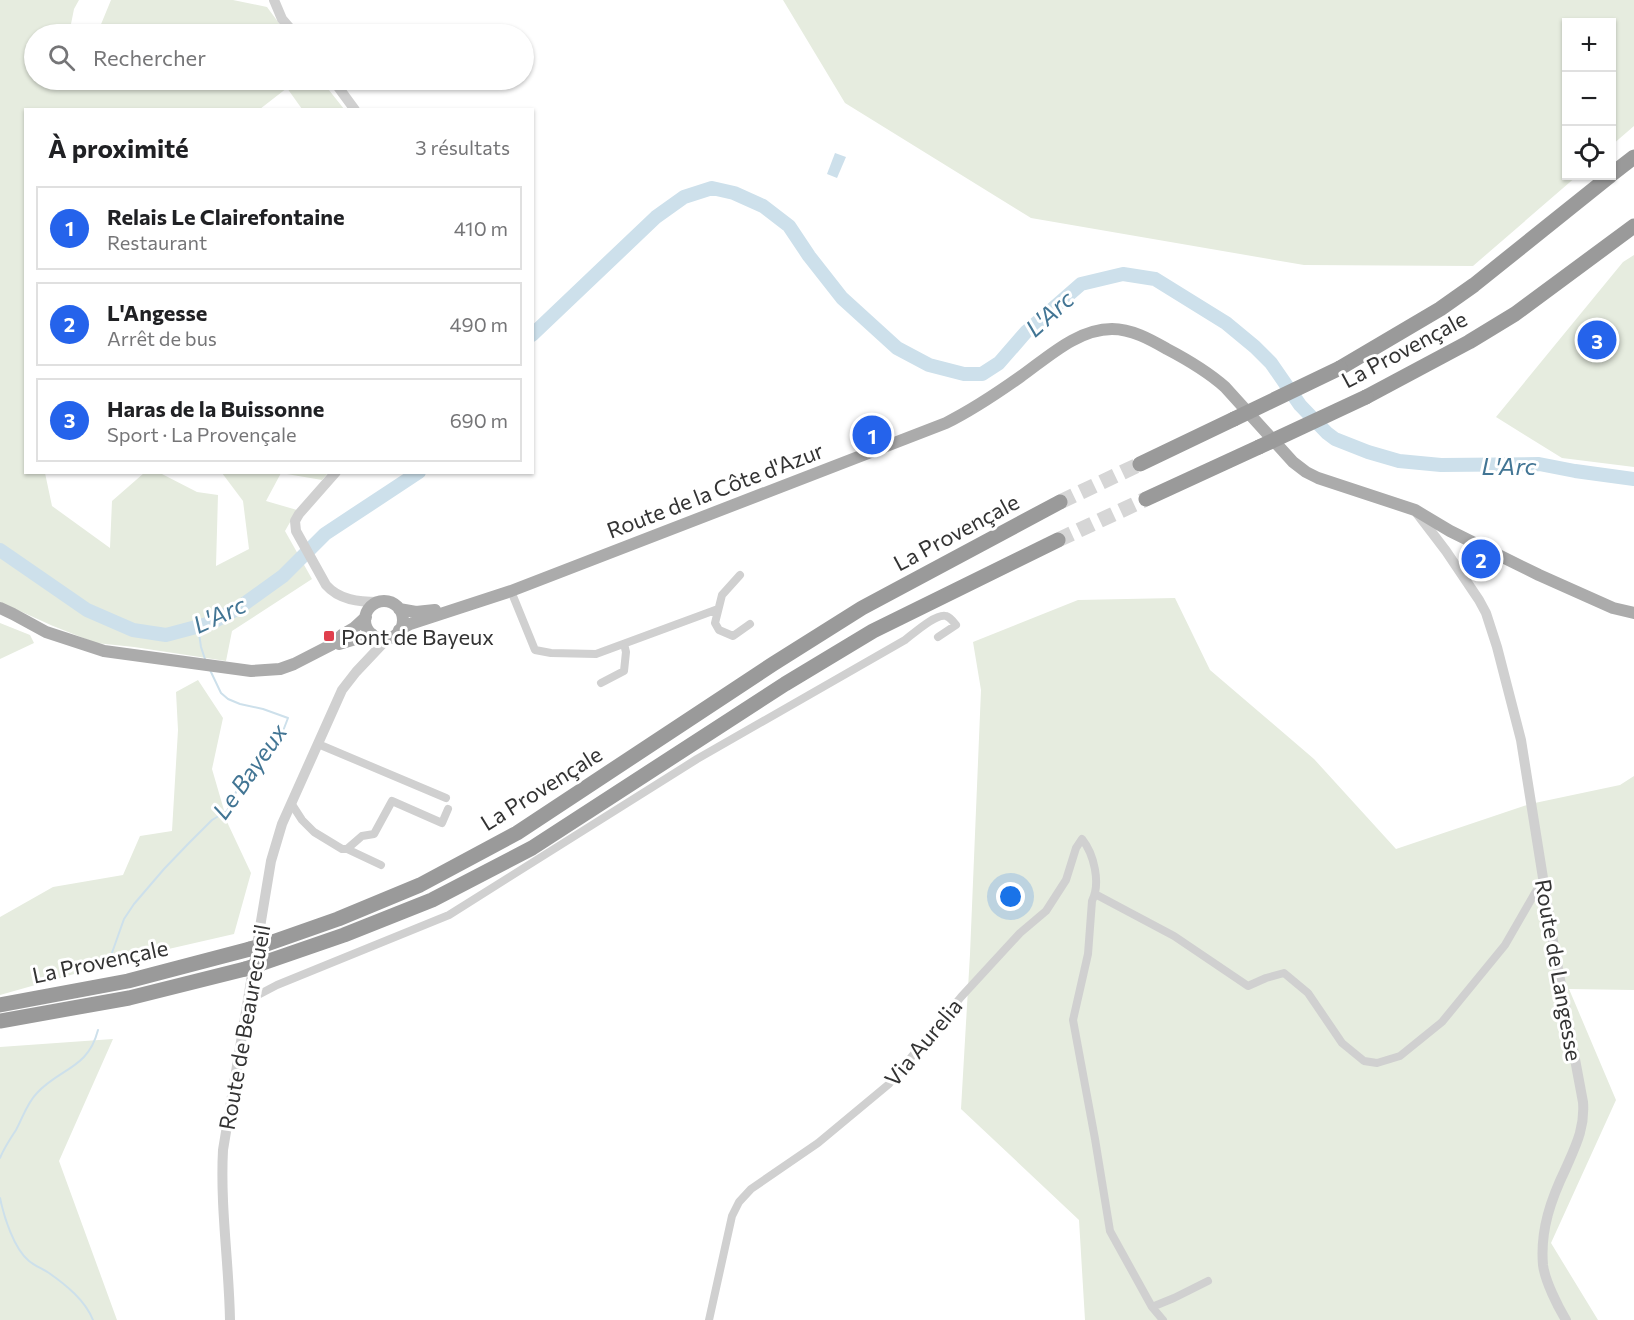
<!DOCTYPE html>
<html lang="fr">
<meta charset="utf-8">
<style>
body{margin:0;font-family:Commissioner,sans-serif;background:#f6f6f6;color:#202124}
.controls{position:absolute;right:18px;top:18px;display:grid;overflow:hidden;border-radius:0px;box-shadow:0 2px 4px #0004}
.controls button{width:54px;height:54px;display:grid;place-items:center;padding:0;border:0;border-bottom:2px solid #e0e0e0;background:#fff;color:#202124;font:30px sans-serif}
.you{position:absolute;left:1011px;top:897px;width:21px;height:21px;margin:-15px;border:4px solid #fff;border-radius:50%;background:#1a73e8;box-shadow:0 0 0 9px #1a73e833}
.badge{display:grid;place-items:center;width:39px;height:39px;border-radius:50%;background:#2563eb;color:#fff;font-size:20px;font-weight:700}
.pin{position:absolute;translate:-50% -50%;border:3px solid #fff;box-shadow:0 2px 6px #0006}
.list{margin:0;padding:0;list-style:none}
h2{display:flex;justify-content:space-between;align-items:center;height:78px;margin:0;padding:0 24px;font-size:26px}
h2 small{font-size:20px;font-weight:400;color:#757577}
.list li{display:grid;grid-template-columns:39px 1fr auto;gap:18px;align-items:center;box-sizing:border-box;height:84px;margin:0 12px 12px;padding:0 12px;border:2px solid #e0e0e0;border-radius:0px}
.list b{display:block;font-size:22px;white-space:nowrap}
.list p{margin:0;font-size:20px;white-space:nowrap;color:#757577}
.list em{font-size:20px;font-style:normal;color:#757577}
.icon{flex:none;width:33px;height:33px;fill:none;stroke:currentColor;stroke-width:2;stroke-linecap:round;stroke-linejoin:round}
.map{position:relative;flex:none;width:1634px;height:1320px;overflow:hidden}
.search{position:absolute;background:#fff;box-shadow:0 2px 4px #0004;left:24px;top:24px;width:510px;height:66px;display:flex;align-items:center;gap:15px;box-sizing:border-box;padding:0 21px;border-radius:33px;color:#757577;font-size:22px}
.panel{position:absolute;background:#fff;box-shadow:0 2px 4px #0004;left:24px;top:108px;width:510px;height:366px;border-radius:0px}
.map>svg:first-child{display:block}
.green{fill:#e6ecdf}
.water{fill:#cde0eb}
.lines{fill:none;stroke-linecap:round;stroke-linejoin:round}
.stream{stroke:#cde0eb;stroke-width:2}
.river{stroke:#cde0eb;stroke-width:14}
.motorway-tunnel{stroke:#d6d6d6;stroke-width:15;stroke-dasharray:15 8;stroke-linecap:butt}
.minor{stroke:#d0d0d0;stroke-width:8}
.tertiary{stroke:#d0d0d0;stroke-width:10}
.primary{stroke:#ababab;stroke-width:12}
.motorway{stroke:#9a9a9a;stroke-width:15}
.motorway-bridge{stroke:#9a9a9a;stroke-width:15}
.poi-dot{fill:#e03f4d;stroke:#fff;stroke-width:2}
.labels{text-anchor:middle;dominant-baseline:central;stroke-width:6;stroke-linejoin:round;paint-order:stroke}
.street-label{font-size:22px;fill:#333;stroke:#fff}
.poi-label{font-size:22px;fill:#333;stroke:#fff;text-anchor:start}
.water-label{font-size:24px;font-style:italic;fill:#427594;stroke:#fff}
</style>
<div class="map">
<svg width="1634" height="1320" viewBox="0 0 1634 1320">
<rect width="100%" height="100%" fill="#fff"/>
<path class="green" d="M0,0H79L74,9L69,34H34V80H321L344,109H302L287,88L260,109L26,110V472L45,473L52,506L110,548L112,501L144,473H160L197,492L218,495L216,566L249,549L243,501L222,473H328L322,480L281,473L266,501L297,510L285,531L312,579L232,631L226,661L134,647L96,643L53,626L0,602Z
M111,0H233L267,7L287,34H97Z
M783,0H1634V126L1612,145V22H1566V176H1577L1473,266L1304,265L1031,218L845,103Z
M1634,255V467L1562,458L1496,417L1623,262Z
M1175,598L1210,670L1314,759L1396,849L1530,804L1620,785L1634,776V990L1569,989L1616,1100L1551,1243L1598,1320H1085L1079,1220L961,1109L970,954L981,690L973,642L1078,600Z
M0,623L30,635L34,643L0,659Z
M198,680L223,718L212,769L228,824L251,873L234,934L138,956L0,995V917L53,887L123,875L140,836L172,831L178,730L176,692Z
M113,1039L59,1161L117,1320H0V1047Z"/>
<path class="water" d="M835,153L846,157L837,178L827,174Z"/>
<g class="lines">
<path class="stream" d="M198,627L201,647L205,659
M108,964L124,919L134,904L164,869L188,844L212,820L227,811L237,790L283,731L288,718L263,709L240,704L228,699L221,693L210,670
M0,1158C4,1148 10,1139 16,1130C23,1117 27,1103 37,1093C60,1068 88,1069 98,1030
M0,1198C4,1217 14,1249 29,1261C35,1266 43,1269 49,1273C66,1285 85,1300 93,1320"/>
<path class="river" d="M532,335L656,217L684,197L712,188L734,193L763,206L789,226L809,256L842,298L897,348L929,365L964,374H982L999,363L1026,332L1081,284L1123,274L1155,279L1226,323L1255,347L1271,363L1300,405L1327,433L1335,439L1368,452L1399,461L1441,465L1539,464L1575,471L1634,479
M0,550L87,610L133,630L166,635L211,623L240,607L283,576L325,534L419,472"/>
<path class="motorway-tunnel" d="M1060,502L1140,464
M1058,540L1146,499"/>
<path class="minor" d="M740,575L722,595L715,623L719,630L733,636L750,624
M511,591L535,650L551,653L596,654L718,609
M601,683L624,671L626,652L624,644
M318,744L446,798
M291,803L302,820L314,832L342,849H347L362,836L374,834L392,801L442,823L448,809
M347,849L381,865
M1095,894L1174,936L1248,986L1266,978L1284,973L1308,993L1342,1043L1364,1061L1377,1063L1400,1056L1442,1022L1505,945L1543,879
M249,998L258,995L277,985L449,915L697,759L905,640C913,634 936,613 946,616C950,617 953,621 956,625L938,637
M1152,1307L1174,1298L1208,1281
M709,1320L732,1216L739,1202L751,1189L818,1143L889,1084L961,997L1020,933L1046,911L1066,880L1076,848L1082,839C1094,854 1101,883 1092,901L1088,954L1073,1020L1095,1139L1110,1231L1152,1307L1163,1320"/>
<path class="tertiary" d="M274,0L282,19L295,34
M333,80L355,110
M336,472L299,514L295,521L296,531L326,585C339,600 359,602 378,602
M1417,513L1446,551L1479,600L1486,613L1497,647L1521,740L1554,947L1583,1102C1585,1128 1576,1145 1566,1168C1551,1199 1540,1230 1543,1265C1545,1281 1558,1307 1566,1320
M230,1320C229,1263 220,1207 223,1150L271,861L282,824L342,690L356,672L389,637"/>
<path class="primary" d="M365 620a19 19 0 1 1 38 0a19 19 0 1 1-38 0Z
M0,608L13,614L46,632L104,651L251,671L280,669L294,664L331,645L342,635L354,628L366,617
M399,609L416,612L435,610
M399,630L410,624L511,591L946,423C972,410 996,394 1020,377C1047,358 1077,329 1112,329C1132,329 1151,340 1167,349C1188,360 1207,371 1225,387L1293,462L1306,472L1318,478L1415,510L1450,531L1539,575L1613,608L1634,613
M339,644L372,634"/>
<path class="motorway" d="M1612,174L1634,157
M1340,368L1440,309L1474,285L1610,176
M1366,397L1469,342L1515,314L1634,226
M1140,464L1234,419
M1146,499L1259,447
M264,945L338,919L420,885L517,833L773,664L862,608L1060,502
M260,964L344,935L432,900L532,848L785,684L873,631L1058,540
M0,1005L128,981L250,949
M0,1021L129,998L245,969"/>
<path class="motorway-bridge" d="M1234,419L1340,368
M1259,447L1366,397
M250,949L264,945
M245,969L260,964"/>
</g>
<rect class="poi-dot" x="323" y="630" width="12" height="12" rx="3"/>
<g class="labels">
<g class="street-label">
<text transform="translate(1404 349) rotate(-28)">La Provençale</text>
<text transform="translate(715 490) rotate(-21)">Route de la Côte d'Azur</text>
<text transform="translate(956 532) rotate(-28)">La Provençale</text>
<text transform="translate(541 788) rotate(-32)">La Provençale</text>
<text transform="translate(100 961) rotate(-12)">La Provençale</text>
<text transform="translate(1559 970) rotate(80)">Route de Langesse</text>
<text transform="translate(244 1027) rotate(-80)">Route de Beaurecueil</text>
<text transform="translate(923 1042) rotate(-50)">Via Aurelia</text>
</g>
<g class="poi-label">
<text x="341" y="636">Pont de Bayeux</text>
</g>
<g class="water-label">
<text transform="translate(1049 313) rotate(-42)">L'Arc</text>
<text x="1509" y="465">L'Arc</text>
<text transform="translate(219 614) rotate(-25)">L'Arc</text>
<text transform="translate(249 771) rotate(-55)">Le Bayeux</text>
</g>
</g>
</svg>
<div class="controls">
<button>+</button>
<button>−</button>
<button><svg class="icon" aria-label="locate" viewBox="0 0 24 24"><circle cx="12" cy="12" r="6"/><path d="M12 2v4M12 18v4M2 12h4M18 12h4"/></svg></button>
</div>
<div class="you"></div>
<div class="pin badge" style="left:872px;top:435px">1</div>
<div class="pin badge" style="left:1481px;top:559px">2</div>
<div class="pin badge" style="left:1597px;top:340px">3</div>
<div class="search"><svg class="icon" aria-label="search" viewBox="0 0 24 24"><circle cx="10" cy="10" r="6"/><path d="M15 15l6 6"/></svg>Rechercher</div>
<section class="panel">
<h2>À proximité<small>3 résultats</small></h2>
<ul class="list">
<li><span class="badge">1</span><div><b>Relais Le Clairefontaine</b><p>Restaurant</p></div><em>410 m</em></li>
<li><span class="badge">2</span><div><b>L'Angesse</b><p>Arrêt de bus</p></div><em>490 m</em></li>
<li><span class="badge">3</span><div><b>Haras de la Buissonne</b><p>Sport · La Provençale</p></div><em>690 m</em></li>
</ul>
</section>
</div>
